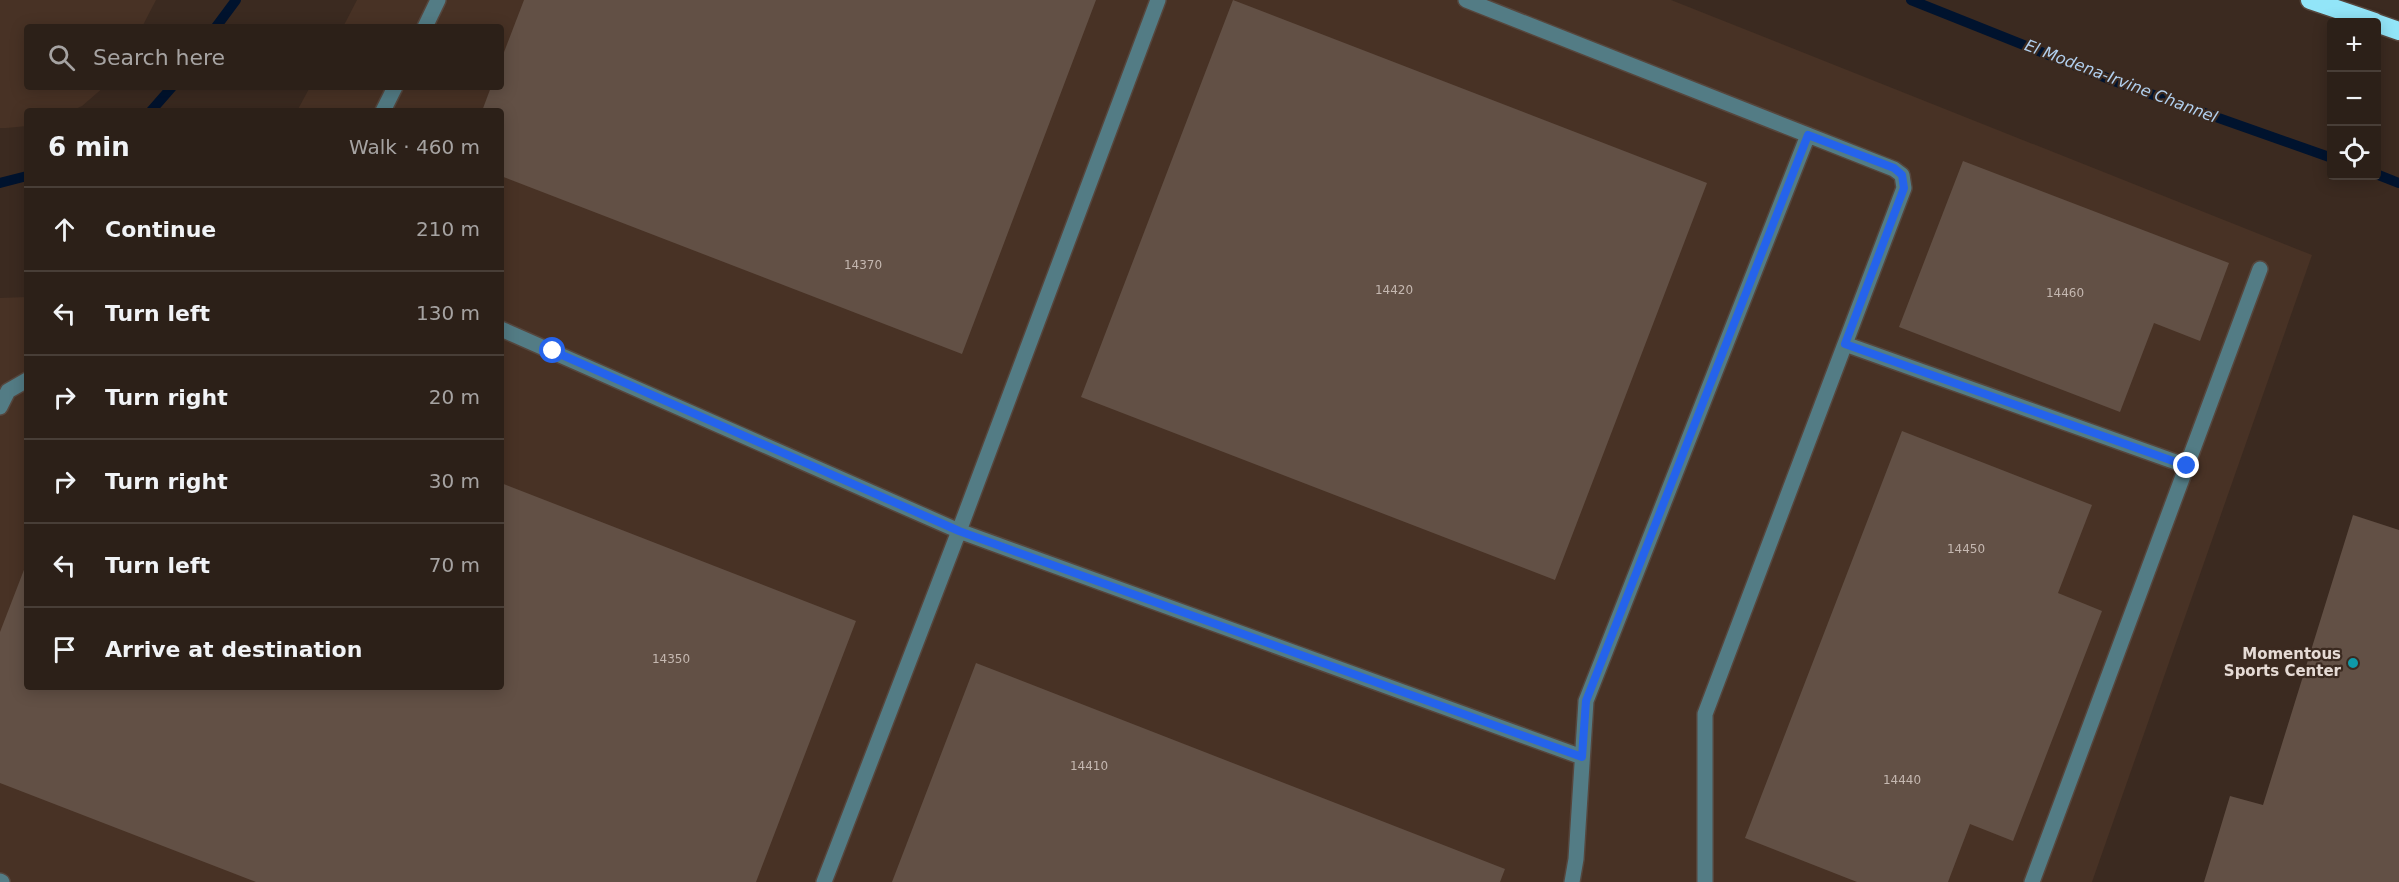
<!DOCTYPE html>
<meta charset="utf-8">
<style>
body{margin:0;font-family:"DejaVu Sans",sans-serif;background:#342821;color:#f1f3f6}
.controls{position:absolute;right:18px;top:18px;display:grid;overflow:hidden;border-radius:6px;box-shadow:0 3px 15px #0003}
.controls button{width:54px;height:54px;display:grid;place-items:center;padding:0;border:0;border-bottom:2px solid #483e37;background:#2c2018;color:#f1f3f6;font:30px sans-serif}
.stop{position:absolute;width:18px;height:18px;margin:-14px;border:4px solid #2563eb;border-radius:50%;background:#fff}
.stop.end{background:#2563eb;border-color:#fff;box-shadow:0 2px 6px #0008}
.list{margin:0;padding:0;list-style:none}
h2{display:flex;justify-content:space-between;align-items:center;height:78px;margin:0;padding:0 24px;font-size:26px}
h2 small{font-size:20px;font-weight:400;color:#a6a3a2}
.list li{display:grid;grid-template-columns:39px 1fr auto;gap:18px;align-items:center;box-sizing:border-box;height:84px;padding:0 24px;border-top:2px solid #483e37}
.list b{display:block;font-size:22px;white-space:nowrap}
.list em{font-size:20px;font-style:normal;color:#a6a3a2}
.icon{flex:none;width:33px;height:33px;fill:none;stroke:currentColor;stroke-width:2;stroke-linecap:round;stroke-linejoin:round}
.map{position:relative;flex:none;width:2399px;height:882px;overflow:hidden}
.search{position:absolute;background:#2c2018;box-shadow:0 3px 15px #0003;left:24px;top:24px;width:480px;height:66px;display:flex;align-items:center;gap:15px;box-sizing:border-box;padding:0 21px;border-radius:6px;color:#a6a3a2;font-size:22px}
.panel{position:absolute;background:#2c2018;box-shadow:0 3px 15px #0003;left:24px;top:108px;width:480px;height:582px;border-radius:6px}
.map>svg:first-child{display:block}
.built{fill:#483225}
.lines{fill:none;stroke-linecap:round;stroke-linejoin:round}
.stream{stroke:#00132e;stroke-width:10}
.building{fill:#625045}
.minor-casing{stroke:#56463d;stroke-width:18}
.highway-casing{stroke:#56463d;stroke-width:21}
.minor{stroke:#537c85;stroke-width:15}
.highway{stroke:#92e5f8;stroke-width:18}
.route{stroke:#2563eb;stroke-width:8}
.culture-dot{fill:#0f9aa8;stroke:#3b2a20;stroke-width:2}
.labels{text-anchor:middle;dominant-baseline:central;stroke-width:4.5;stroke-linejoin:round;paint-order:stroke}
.number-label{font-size:12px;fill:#c5b8b1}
.poi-label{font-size:15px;font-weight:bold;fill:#e6dbd5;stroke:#3b2a20;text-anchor:end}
.water-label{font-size:16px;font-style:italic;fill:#b2d0ef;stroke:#3b2a20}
</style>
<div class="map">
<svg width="2399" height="882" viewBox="0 0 2399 882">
<rect width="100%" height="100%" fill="#3b2a20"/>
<path class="built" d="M0,0H156L142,27H27V87H104L82,106L71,111H27V126L6,128H0Z
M357,0H1671L2312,255L2092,882H0V298L27,297V687H501V111H297L310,87H501V27H343Z"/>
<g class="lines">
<path class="stream" d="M1911,0L2114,81L2332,158
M216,27L236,0
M151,111L172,87
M2376,174L2399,183
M0,183L27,176"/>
</g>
<path class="building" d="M524,0H1096L962,354L501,176V111H482L491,87H501V60Z
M1233,0L1707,183L1555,580L1081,397Z
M1963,161L2229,263L2200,341L2154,323L2120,412L1899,327Z
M1902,431L2092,505L2058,593L2102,611L2013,841L1970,824L1948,882H1857L1745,838Z
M501,483L856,621L756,882H256L0,783V632L27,562V687H501Z
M2353,515L2399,530V882H2204L2230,796L2263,805Z
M976,663L1505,869L1500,882H892Z"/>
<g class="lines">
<g class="minor-casing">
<path id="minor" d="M1466,0L1894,169L1902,175L1904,188L1705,714V882
M425,27L438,0
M383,111L395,87
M501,329L959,531L1582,757
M1845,344L2187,466
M0,407L8,391L27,380
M0,881L2,882
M824,882L959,531L1158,0
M1572,882L1576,859L1586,701L1808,135
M2032,882L2260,269"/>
</g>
<g class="highway-casing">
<path id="highway" d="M2310,0L2375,22
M2376,23L2399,31"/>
</g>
<use href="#minor" class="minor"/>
<use href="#highway" class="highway"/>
</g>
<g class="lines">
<path class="route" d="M553,351L959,531L1582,757L1586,701L1808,135L1894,168L1902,175L1904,188L1845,344L2187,466"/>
</g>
<circle class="culture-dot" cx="2353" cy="663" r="6"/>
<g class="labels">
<g class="number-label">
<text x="863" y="265">14370</text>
<text x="1394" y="290">14420</text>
<text x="2065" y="293">14460</text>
<text x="1966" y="549">14450</text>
<text x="671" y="659">14350</text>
<text x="1089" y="766">14410</text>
<text x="1902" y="780">14440</text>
</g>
<g class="poi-label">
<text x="2341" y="654">Momentous<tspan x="2341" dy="17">Sports Center</tspan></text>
</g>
<g class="water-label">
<text transform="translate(2121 81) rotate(21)">El Modena-Irvine Channel</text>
</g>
</g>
</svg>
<div class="controls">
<button>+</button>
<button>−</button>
<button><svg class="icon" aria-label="locate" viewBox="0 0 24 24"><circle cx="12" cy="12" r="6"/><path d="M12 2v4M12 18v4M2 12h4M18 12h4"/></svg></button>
</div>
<div class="stop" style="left:553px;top:351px"></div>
<div class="stop end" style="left:2187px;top:466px"></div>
<div class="search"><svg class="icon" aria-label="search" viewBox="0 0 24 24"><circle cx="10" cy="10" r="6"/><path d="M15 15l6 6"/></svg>Search here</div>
<section class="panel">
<h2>6 min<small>Walk · 460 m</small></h2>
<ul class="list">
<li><svg class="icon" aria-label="ahead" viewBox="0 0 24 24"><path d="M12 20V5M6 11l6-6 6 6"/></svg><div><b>Continue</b></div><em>210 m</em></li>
<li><svg class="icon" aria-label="left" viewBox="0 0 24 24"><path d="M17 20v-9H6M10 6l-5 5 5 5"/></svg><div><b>Turn left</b></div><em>130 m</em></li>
<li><svg class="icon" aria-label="right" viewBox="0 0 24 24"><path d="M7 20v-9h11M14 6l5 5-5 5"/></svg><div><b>Turn right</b></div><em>20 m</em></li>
<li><svg class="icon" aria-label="right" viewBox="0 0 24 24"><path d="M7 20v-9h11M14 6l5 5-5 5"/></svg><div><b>Turn right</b></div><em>30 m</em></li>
<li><svg class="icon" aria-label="left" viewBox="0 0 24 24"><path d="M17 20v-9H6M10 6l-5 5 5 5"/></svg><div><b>Turn left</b></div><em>70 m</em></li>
<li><svg class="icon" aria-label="arrive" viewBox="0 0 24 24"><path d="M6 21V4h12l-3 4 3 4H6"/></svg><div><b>Arrive at destination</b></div></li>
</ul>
</section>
</div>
